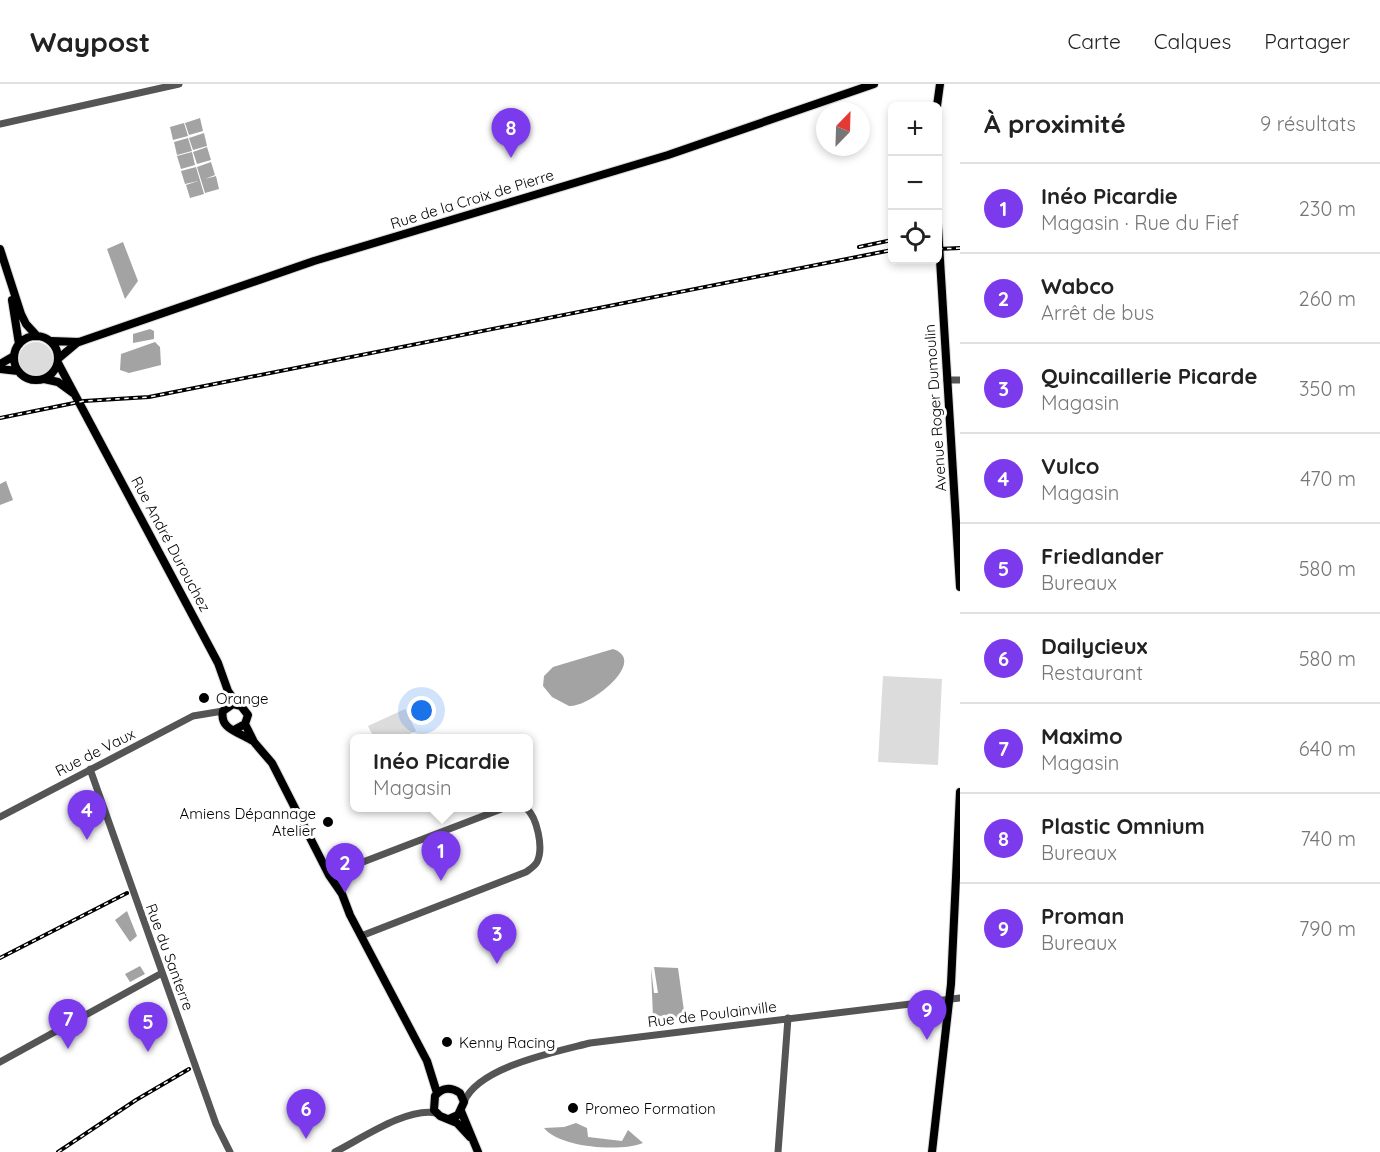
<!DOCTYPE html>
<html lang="fr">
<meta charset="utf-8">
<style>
body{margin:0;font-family:Quicksand,sans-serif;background:#f6f6f6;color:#222}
.controls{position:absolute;right:18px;top:18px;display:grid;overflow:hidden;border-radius:9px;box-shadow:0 3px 9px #0003}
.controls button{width:54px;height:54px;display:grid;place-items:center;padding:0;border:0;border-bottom:2px solid #e0e0e0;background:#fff;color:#222;font:30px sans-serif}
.compass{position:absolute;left:816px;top:18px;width:54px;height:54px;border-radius:50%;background:#fff;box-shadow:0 3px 9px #0003;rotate:23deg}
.you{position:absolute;left:422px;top:627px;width:21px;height:21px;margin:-15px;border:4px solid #fff;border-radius:50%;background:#1a73e8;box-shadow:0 0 0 9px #1a73e833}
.badge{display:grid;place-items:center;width:39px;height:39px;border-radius:50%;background:#7c3aed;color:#fff;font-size:20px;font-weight:700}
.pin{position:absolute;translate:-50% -50px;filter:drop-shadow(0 2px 3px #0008)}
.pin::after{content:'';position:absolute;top:32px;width:21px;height:18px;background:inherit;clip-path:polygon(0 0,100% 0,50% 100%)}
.popup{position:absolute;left:350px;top:650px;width:183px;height:78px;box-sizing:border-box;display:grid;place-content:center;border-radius:9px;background:#fff;filter:drop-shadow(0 2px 4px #0005);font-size:20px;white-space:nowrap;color:#767676}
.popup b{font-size:22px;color:#222}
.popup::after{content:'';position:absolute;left:50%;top:100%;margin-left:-12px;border:12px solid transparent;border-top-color:#fff}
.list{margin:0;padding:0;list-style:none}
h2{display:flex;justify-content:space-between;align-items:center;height:78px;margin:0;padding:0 24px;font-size:26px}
h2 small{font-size:20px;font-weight:400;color:#767676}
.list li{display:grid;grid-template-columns:39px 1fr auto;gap:18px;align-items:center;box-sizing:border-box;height:90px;padding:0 24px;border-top:2px solid #e0e0e0}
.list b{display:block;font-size:22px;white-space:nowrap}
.list p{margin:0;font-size:20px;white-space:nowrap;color:#767676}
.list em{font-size:20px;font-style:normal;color:#767676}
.icon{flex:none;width:33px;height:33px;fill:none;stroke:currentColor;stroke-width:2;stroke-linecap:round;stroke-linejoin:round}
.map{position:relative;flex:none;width:960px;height:1068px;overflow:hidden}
header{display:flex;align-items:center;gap:36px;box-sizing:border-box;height:84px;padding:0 30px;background:#fff;border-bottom:2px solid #e0e0e0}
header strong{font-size:28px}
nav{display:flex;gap:33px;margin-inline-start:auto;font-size:21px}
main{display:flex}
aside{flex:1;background:#fff}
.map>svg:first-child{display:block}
.green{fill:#dcdcdc}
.water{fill:#a3a3a3}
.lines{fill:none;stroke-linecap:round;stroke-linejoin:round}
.major-casing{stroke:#dbdbdb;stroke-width:10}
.minor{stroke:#555;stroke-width:7}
.major{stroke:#000;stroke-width:8}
.rail-casing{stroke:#000;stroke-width:4}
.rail{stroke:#fff;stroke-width:1.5;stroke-dasharray:4.5;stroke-linecap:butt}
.poi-dot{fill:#000;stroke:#fff;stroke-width:2}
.labels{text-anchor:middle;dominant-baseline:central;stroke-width:6;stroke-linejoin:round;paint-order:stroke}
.street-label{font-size:15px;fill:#000;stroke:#fff}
.poi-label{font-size:15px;fill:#000;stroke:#fff;text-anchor:start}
</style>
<header>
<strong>Waypost</strong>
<nav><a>Carte</a><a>Calques</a><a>Partager</a></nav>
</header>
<main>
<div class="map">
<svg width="960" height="1068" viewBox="0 0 960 1068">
<rect width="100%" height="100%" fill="#fff"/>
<path class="green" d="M19 275a17 17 0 1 1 34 0a17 17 0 1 1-34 0Z
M883,592L942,595L938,681L878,678Z
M405,625L416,647L401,654H374L368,642Z"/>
<path class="water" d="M200,34L203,47L189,51L185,39Z
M184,39L188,52L173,56L170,43Z
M204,49L207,62L193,66L189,54Z
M188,54L192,67L177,71L174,58Z
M207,63L211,76L197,80L193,68Z
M192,68L195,81L181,85L177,72Z
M211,78L215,91L205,95L216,92L219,105L205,109L197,83Z
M196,83L204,110L190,114L186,101L198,97L185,100L181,87Z
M123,158L138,197L125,215L107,165Z
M150,245L154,247V255L133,259V250Z
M155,258L160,263L161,281L129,289L120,286L121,270Z
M6,397L13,416L0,421V400Z
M613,565C649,577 589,624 569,622L552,613L543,602L544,592L553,583Z
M127,827L137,852L130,858L115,836Z
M140,882L145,890L130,898L125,890Z
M654,883L678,884L685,934H653L651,884L654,909H658Z
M576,1039L587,1044L588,1053L622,1057L628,1046L643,1059C621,1068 560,1064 544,1044L564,1043Z"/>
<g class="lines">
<g class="major-casing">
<path id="major" d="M937,22L940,0
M938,143L960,503
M0,165L21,230L26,240L37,252
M12,216L19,260
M14 274a22 22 0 1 1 44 0a22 22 0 1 1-44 0Z
M51,257L79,258L314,177L668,71L874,0
M59,274L78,258
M58,279L218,579L228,607L237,620
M0,280L14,272
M0,285L18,287
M44,295L58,298L73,309
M245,640L254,658L272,679L329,791L342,810L350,831L427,977L437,1009
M234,646L245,640L248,631L241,622L233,620L223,627C219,645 239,648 251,656
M461,1027L478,1068
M449,1035L458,1031L464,1018L460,1009C451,1003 442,1003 435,1012L434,1026L440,1032L457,1039L470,1053
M932,1068L951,900L960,708"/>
</g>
<path class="minor" d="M0,40L179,0
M947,296H960
M90,685L216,1040L230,1068
M0,733L193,632L223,627
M329,791L504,724
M361,852L526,788C530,785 535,782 537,778C544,764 537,733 526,724
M0,978L162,889
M464,1018C478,983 555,968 590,959L960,914
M335,1068C361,1055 407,1023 436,1029
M778,1068L788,934"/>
<use href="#major" class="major"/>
<g class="rail-casing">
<path id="rail" d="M859,163L892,156
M938,165L960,164
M0,334L84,317L149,313L892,166
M0,874L127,809
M58,1068L136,1016L189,985"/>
</g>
<use href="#rail" class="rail"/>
</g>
<g class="poi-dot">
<circle cx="204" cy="614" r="6"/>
<circle cx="328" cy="738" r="6"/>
<circle cx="447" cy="958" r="6"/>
<circle cx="573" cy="1024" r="6"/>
</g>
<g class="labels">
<g class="street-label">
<text transform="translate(472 115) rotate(-17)">Rue de la Croix de Pierre</text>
<text transform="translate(935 324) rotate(-94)">Avenue Roger Dumoulin</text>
<text transform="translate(171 460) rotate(62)">Rue André Durouchez</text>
<text transform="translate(95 668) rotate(-27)">Rue de Vaux</text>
<text transform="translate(170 873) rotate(70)">Rue du Santerre</text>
<text transform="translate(712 930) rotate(-7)">Rue de Poulainville</text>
</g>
<g class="poi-label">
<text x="216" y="614">Orange</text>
<text x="316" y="729" text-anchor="end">Amiens Dépannage<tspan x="316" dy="17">Atelier</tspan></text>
<text x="459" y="958">Kenny Racing</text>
<text x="585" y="1024">Promeo Formation</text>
</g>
</g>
</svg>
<div class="controls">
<button>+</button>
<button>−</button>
<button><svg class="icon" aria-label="locate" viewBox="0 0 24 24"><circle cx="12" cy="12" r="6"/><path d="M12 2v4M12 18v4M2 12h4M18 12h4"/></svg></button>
</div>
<svg class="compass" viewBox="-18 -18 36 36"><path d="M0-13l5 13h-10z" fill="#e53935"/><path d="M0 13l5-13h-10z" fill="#767676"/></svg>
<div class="you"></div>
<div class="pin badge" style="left:441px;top:797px">1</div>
<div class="popup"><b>Inéo Picardie</b>Magasin</div>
<div class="pin badge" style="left:345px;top:809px">2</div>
<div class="pin badge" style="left:497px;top:880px">3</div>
<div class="pin badge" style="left:87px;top:756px">4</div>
<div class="pin badge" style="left:148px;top:968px">5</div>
<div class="pin badge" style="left:306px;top:1055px">6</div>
<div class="pin badge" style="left:68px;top:965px">7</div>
<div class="pin badge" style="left:511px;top:74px">8</div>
<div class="pin badge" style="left:927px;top:956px">9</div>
</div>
<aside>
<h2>À proximité<small>9 résultats</small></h2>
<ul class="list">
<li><span class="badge">1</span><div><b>Inéo Picardie</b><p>Magasin · Rue du Fief</p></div><em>230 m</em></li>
<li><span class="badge">2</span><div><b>Wabco</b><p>Arrêt de bus</p></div><em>260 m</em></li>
<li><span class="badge">3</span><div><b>Quincaillerie Picarde</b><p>Magasin</p></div><em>350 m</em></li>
<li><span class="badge">4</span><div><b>Vulco</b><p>Magasin</p></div><em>470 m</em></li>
<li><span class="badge">5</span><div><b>Friedlander</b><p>Bureaux</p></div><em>580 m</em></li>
<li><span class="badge">6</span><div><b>Dailycieux</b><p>Restaurant</p></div><em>580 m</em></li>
<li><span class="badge">7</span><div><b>Maximo</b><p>Magasin</p></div><em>640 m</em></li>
<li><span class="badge">8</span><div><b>Plastic Omnium</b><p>Bureaux</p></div><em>740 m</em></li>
<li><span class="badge">9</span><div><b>Proman</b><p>Bureaux</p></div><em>790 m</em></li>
</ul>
</aside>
</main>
